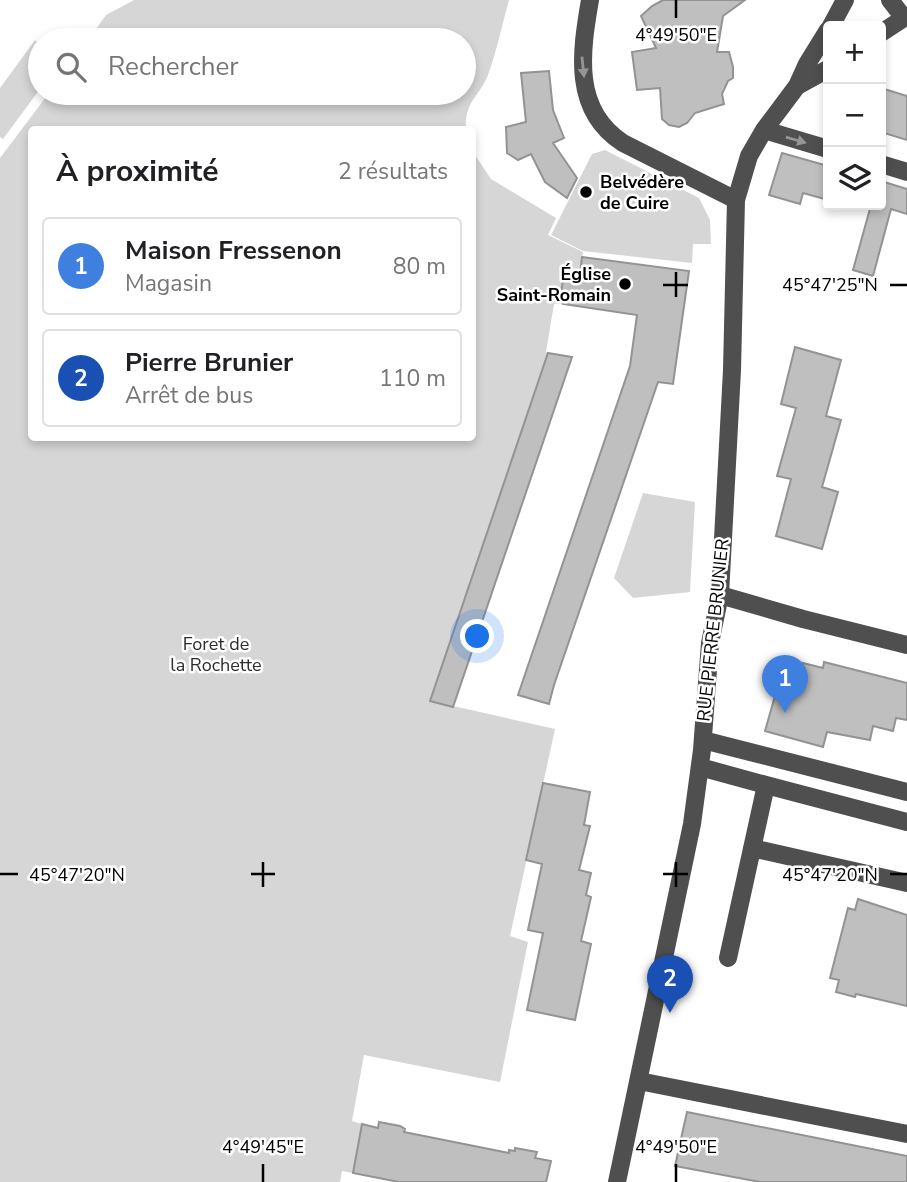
<!DOCTYPE html>
<html lang="fr">
<meta charset="utf-8">
<style>
body{margin:0;font-family:"Nunito Sans",sans-serif;background:#f6f6f6;color:#202124}
.controls{position:absolute;right:21px;top:21px;display:grid;overflow:hidden;border-radius:7px;box-shadow:0 4px 10px #0003}
.controls button{width:63px;height:63px;display:grid;place-items:center;padding:0;border:0;border-bottom:2px solid #e0e0e0;background:#fff;color:#202124;font:35px sans-serif}
.you{position:absolute;left:478px;top:637px;width:24px;height:24px;margin:-18px;border:5px solid #fff;border-radius:50%;background:#1a73e8;box-shadow:0 0 0 10px #1a73e833}
.badge{display:grid;place-items:center;width:46px;height:46px;border-radius:50%;background:#7c3aed;color:#fff;font-size:23px;font-weight:700}
.pin{position:absolute;translate:-50% -58px;filter:drop-shadow(0 2px 4px #0008)}
.pin::after{content:'';position:absolute;top:37px;width:24px;height:21px;background:inherit;clip-path:polygon(0 0,100% 0,50% 100%)}
.list{margin:0;padding:0;list-style:none}
h2{display:flex;justify-content:space-between;align-items:center;height:91px;margin:0;padding:0 28px;font-size:30px}
h2 small{font-size:23px;font-weight:400;color:#757577}
.list li{display:grid;grid-template-columns:46px 1fr auto;gap:21px;align-items:center;box-sizing:border-box;height:98px;margin:0 14px 14px;padding:0 14px;border:2px solid #e0e0e0;border-radius:7px}
.list b{display:block;font-size:26px;white-space:nowrap}
.list p{margin:0;font-size:23px;white-space:nowrap;color:#757577}
.list em{font-size:23px;font-style:normal;color:#757577}
.icon{flex:none;width:38px;height:38px;fill:none;stroke:currentColor;stroke-width:2;stroke-linecap:round;stroke-linejoin:round}
.map{position:relative;flex:none;width:907px;height:1182px;overflow:hidden}
.search{position:absolute;background:#fff;box-shadow:0 4px 10px #0003;left:28px;top:28px;width:448px;height:77px;display:flex;align-items:center;gap:18px;box-sizing:border-box;padding:0 24px;border-radius:38px;color:#757577;font-size:26px}
.panel{position:absolute;background:#fff;box-shadow:0 4px 10px #0003;left:28px;top:126px;width:448px;height:315px;border-radius:7px}
.map>svg:first-child{display:block}
.green{fill:#d6d6d6}
.building{fill:#bfbfbf;stroke:#939393;stroke-width:2}
.lines{fill:none;stroke-linecap:round;stroke-linejoin:round}
.minor{stroke:#4f4f4f;stroke-width:18}
.oneway{fill:#959595}
.ticks{fill:none;stroke:#000;stroke-width:2.5}
.poi-dot{fill:#000;stroke:#fff;stroke-width:2.5}
.labels{text-anchor:middle;dominant-baseline:central;stroke-width:5;stroke-linejoin:round;paint-order:stroke}
.poi-label{font-size:18px;font-weight:bold;fill:#000;stroke:#fff;text-anchor:start}
.street-label{font-size:18px;fill:#000;stroke:#fff}
.park-label{font-size:18px;fill:#2d2d2d;stroke:#fff}
.ticks-label{font-size:18px;text-anchor:middle;fill:#000;stroke:#fff;stroke-width:5;stroke-linejoin:round;paint-order:stroke}
</style>
<div class="map">
<svg width="907" height="1182" viewBox="0 0 907 1182">
<rect width="100%" height="100%" fill="#fff"/>
<path class="green" d="M134,0H509C502,25 497,50 488,75C480,96 464,102 466,129L32,130V438H472L473,152L491,179L556,218L548,235L583,252L580,274L564,273L561,293H564L563,304H554L546,352L548,353L431,701L555,729L510,936L528,942L500,1082L364,1055L352,1121L362,1124L353,1173L342,1171L340,1182H0V158L49,93H464V40H88L106,15Z
M35,40L40,45V89L3,139L0,137V88Z
M605,150L699,198L710,220L711,244H693L692,263L583,251L551,235L592,154Z
M643,493L695,502L690,592L633,598L614,578Z"/>
<path class="building" d="M663,0H745L723,16L717,52H729L733,67V78L728,81L722,94L724,104L695,113L687,123L679,127L669,125L662,119L660,88L637,90L632,52L656,48L641,16L652,6Z
M549,71L553,110L564,138L553,143L577,178L567,198L545,182L531,154L518,160L507,153L506,127L526,122L521,73Z
M881,88L907,96V140L881,132Z
M782,153L828,166V200L803,193L800,204L769,195Z
M881,181L907,189V214L891,209L873,276L853,270L871,205H881Z
M582,257L689,271L673,384L658,382L554,685L549,704L518,695L630,366L637,315L563,304L564,293H561L564,273L580,274Z
M795,347L841,360L826,416L841,420L822,487L838,492L822,549L776,536L791,479L777,476L796,408L781,404Z
M548,353L572,357L453,707L430,701Z
M824,662L907,683V720L896,718L893,731L873,726L870,740L827,732L823,747L765,731L777,689L795,693L803,663L823,668Z
M543,783L590,792L584,825L590,826L579,870L591,873L586,895L591,897L581,941L591,944L575,1020L527,1010L543,933L528,930L542,864L526,860Z
M858,899L907,915V1006L856,994L855,997L836,992L839,980L830,978L848,908L855,910Z
M687,1112L907,1156V1182H760L675,1166Z
M379,1122L400,1126L405,1129L404,1132L509,1153V1150L515,1151V1148L537,1152L535,1158L551,1161L546,1182H399L353,1173L362,1124L378,1128Z"/>
<g class="lines">
<path class="minor" d="M590,0C581,52 572,110 623,143L736,200
M890,0L904,18
M831,26L845,0
M881,33L907,16
M797,86L828,69
M764,130L828,149
M881,164L907,172
M720,595L803,619L907,645
M703,740L907,792
M700,767L766,785L728,958
M766,785L907,822
M752,848L907,883
M639,1081L907,1134
M617,1182L692,824L702,750L710,643L720,595L732,370L736,200L749,156L764,130L797,86L807,64L828,30"/>
</g>
<defs><path id="oneway-solid" d="M-6-.8H1V-3.2L6.5 0L1 3.2V.8H-6Z" transform="scale(1.75)"/></defs>
<g class="oneway">
<use href="#oneway-solid" transform="translate(583 67) rotate(84)"/>
<use href="#oneway-solid" transform="translate(796 140) rotate(16)"/>
</g>
<path class="ticks" d="M676,0V18M676,272V297M663,285H688M890,285H907M263,862V887M676,862V887M0,874H18M251,874H275M663,874H688M890,874H907M263,1164V1182M676,1164V1182"/>
<g class="poi-dot">
<circle cx="586" cy="192" r="7"/>
<circle cx="625" cy="284" r="7"/>
</g>
<g class="labels">
<g class="poi-label">
<text x="600" y="182">Belvédère<tspan x="600" dy="21">de Cuire</tspan></text>
<text x="611" y="274" text-anchor="end">Église<tspan x="611" dy="21">Saint-Romain</tspan></text>
</g>
<g class="street-label">
<text transform="translate(713 630) rotate(-84)">RUE PIERRE BRUNIER</text>
</g>
<g class="park-label">
<text x="216" y="644">Foret de<tspan x="216" dy="21">la Rochette</tspan></text>
</g>
</g>
<g class="ticks-label">
<text x="676" y="41">4°49'50"E</text>
<text x="830" y="291">45°47'25"N</text>
<text x="77" y="881">45°47'20"N</text>
<text x="830" y="881">45°47'20"N</text>
<text x="263" y="1153">4°49'45"E</text>
<text x="676" y="1153">4°49'50"E</text>
</g>
</svg>
<div class="controls">
<button>+</button>
<button>−</button>
<button><svg class="icon" aria-label="layers" viewBox="0 0 24 24"><path d="M12 4l9 5-9 5-9-5zM3 14l9 5 9-5"/></svg></button>
</div>
<div class="you"></div>
<div class="pin badge" style="left:785px;top:713px;background:#3f7fe0">1</div>
<div class="pin badge" style="left:670px;top:1013px;background:#1a4fb4">2</div>
<div class="search"><svg class="icon" aria-label="search" viewBox="0 0 24 24"><circle cx="10" cy="10" r="6"/><path d="M15 15l6 6"/></svg>Rechercher</div>
<section class="panel">
<h2>À proximité<small>2 résultats</small></h2>
<ul class="list">
<li><span class="badge" style="background:#3f7fe0">1</span><div><b>Maison Fressenon</b><p>Magasin</p></div><em>80 m</em></li>
<li><span class="badge" style="background:#1a4fb4">2</span><div><b>Pierre Brunier</b><p>Arrêt de bus</p></div><em>110 m</em></li>
</ul>
</section>
</div>
